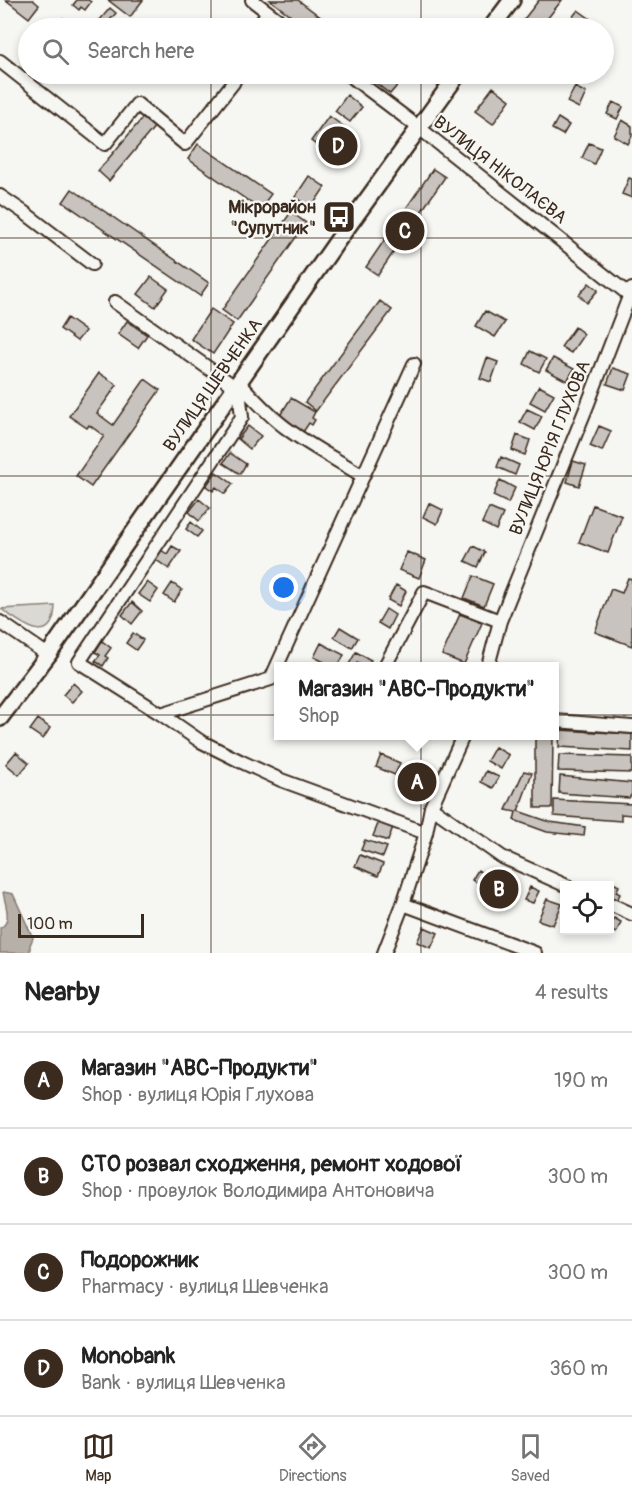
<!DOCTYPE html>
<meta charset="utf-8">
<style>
body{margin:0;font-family:Pangolin,sans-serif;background:#f2f2f2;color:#222}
.controls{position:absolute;right:18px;bottom:18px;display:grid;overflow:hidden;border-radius:0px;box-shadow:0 3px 9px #0003}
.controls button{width:54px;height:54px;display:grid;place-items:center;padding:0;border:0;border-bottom:2px solid #e0e0e0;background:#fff;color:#222;font:30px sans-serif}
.scale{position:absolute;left:18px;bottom:15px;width:126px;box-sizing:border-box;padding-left:6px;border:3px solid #3b2a1e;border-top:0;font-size:16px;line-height:21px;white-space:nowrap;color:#3b2a1e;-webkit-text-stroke:4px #f6f6f2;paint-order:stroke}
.you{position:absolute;left:284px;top:588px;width:21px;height:21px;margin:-15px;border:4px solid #fff;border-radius:50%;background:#1a73e8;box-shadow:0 0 0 9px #1a73e833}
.badge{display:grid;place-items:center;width:39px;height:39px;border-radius:50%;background:#3b2a1e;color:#fff;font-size:20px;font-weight:700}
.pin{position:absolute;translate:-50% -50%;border:3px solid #fff;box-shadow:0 2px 6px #0006}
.popup{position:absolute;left:274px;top:662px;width:285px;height:78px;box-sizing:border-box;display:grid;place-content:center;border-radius:0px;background:#fff;filter:drop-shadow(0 2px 4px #0005);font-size:20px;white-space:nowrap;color:#767676}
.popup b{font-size:22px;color:#222}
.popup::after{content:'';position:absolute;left:50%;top:100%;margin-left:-12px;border:12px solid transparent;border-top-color:#fff}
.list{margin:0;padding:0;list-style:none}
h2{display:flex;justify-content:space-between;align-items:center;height:78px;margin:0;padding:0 24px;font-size:26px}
h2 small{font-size:20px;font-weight:400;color:#767676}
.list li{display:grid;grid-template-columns:39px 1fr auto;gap:18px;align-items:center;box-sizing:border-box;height:96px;padding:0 24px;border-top:2px solid #e0e0e0}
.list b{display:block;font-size:22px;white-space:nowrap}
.list p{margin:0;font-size:20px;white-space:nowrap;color:#767676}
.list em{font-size:20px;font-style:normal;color:#767676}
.icon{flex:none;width:33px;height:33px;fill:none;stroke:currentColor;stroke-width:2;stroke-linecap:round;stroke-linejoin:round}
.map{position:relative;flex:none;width:632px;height:953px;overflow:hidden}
.search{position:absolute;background:#fff;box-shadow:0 3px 9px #0003;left:18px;right:18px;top:18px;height:66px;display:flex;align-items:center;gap:15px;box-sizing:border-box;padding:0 21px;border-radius:33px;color:#767676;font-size:22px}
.sheet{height:462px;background:#fff}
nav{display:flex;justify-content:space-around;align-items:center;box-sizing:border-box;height:84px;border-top:2px solid #e0e0e0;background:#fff;font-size:16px;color:#767676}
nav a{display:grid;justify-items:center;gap:3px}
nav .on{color:#3b2a1e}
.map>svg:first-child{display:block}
.green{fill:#dad9d3;stroke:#8a8278;stroke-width:1.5}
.water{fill:#b6b0a9;stroke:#857a71;stroke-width:1.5}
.building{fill:#c8c3be;stroke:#3b2a1e;stroke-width:1.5}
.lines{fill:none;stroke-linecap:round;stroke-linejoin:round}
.minor-casing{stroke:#3b2a1e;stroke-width:16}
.major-casing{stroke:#3b2a1e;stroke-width:20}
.minor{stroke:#f6f6f2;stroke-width:12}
.major{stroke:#f6f6f2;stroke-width:15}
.grid{fill:none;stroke:#3b2a1e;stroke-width:1.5;stroke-opacity:0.55}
.labels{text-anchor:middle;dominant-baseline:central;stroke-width:4.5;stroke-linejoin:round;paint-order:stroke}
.street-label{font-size:18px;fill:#3b2a1e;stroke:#f6f6f2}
.poi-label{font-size:18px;font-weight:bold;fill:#3b2a1e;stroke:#f6f6f2;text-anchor:end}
</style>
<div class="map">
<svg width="632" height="953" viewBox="0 0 632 953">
<rect width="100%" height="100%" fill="#f6f6f2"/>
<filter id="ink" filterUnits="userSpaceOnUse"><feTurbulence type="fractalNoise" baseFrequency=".0167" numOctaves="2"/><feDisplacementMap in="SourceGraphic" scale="12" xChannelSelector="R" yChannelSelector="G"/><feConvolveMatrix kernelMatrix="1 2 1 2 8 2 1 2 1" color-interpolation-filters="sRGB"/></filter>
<g filter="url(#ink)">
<path class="green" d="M55,606C53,650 20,622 1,609Z"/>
<path class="water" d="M3,892L13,894L33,938L30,945V953H0V928C13,922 5,904 3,892Z"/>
<path class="building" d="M6,0H33L39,5L29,18Z
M77,0H88L91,2L85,10L81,7L79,10L73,5Z
M108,0H143L130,17Z
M270,0H298L335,28H307Z
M539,0H562L540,28H517Z
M110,8L116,13L103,28H93Z
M578,10L589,18L581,28H564Z
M63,18L76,28H61L57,25Z
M364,74H392L401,81L390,94Z
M493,87L510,100L493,124L475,111Z
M575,87L586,93L579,108L567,102Z
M347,95L362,107L350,122L335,111Z
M613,102L623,107L617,119L607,114Z
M145,115L156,125L109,181L98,171Z
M329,116L354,134L336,159L311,141Z
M558,118L569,125L563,135L552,129Z
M622,120L632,126V136L628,144L614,136Z
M589,143L601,148L594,164L582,158Z
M198,144L271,194L260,209L188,159Z
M433,169L445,177L378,275L366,267Z
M309,176L325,187L311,208L295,197Z
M629,178L632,179V198L622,194Z
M72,189L209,283L200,296L63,202Z
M291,212L306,223L237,321L222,310Z
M151,277L168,289L155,307L138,294Z
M589,283L598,290L587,303L579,295Z
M380,301L392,310L316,411L305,402Z
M211,309L233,324L213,354L191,339Z
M485,311L505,322L495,337L476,326Z
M67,318L85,331L77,341L60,329Z
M127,321L147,335L138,348L118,334Z
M575,327L584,334L571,353L561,347Z
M530,351L546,359L539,372L524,364Z
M487,358L498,362L491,382L480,378Z
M553,358L574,369L567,381L546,370Z
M613,368L631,374L625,390L607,384Z
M99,373L117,385L97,413L113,425L145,379L160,390L91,487L76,476L104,436L89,425L87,428L69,416Z
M539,386L554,394L545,410L530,402Z
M291,398L315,412L312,418L315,420L312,425L309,423L303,432L279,417Z
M527,409L542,416L535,430L520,422Z
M248,426L261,436L250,449L238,439Z
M599,426L611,431L602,451L590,446Z
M517,435L530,440L525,455L512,450Z
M230,453L246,464L240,474L223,463Z
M501,457L519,465L515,475L497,467Z
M573,461L586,465L579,486L567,482Z
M216,472L233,484L225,494L216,487L213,491L206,486Z
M500,480L515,488L508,503L493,496Z
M199,499L210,508L199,521L189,512Z
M429,503L443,510L437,524L423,517Z
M593,505L622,516L608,553L579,542Z
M489,508L503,514L496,530L482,523Z
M191,522L202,531L197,537L186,529Z
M172,546L181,551L169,569L155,559L161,550L167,554Z
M473,546L485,552L478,567L465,561Z
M407,552L426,560L419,578L399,570Z
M473,576L493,584L484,606L464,598Z
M628,578L632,579V646L595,632L611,589L622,593Z
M147,582L158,590L150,602L138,594Z
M172,583L182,590L174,602L164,595Z
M396,585L406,591L399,606L388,600Z
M132,602L142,611L132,624L122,615Z
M386,609L395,615L388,629L378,623Z
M460,614L482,623L464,664L442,655Z
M340,627L358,638L352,648L334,637Z
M133,633L143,640L136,650L126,643Z
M102,641L111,648L105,656L108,658L103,666L95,661L100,655L95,652Z
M321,643L344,655L338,666H332L314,657Z
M356,652L371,660L367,666H363L357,663L355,666H348Z
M73,683L82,691L72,702L63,695Z
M38,719L50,728L43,739L30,730Z
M560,730L632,734V751L559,747Z
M535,736H553L552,808H535Z
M495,747L509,755L501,769L487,761Z
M16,752L29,763L19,775L6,764Z
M381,755L400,763L395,775L376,767Z
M559,755L632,757V773L558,771Z
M408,771L429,779L425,791L404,780Z
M486,771L499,777L493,788L481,782Z
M524,771L532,773L518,811L550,822L585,827L584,836L547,832L514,820L516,812L506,810Z
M560,776L632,783V794L629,798L559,793Z
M554,800L632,804V815L621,814V821L554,816Z
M380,819L394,824L388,841L373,836Z
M365,840L387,847L383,857L361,850Z
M360,855L383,864L378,876L355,866Z
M478,870L488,877L483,886L472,880Z
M495,880L509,886L504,898L489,892Z
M613,883L619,886L616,892L620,894L617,900L610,898V892Z
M530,887L539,891L533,903L524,900Z
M547,899L562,904L553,925L538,920Z
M614,918L621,922L616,933L610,930Z
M424,927L438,933L431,948L417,942Z"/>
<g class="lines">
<g class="minor-casing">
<path id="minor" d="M252,0L289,28
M259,28L267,12
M0,61L105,144L137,104L185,144L233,83L237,74
M348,74L418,127L632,297
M0,196L25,213L92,264
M115,302L235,387
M238,382L242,417L79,662L161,714L200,741L242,762L281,780L426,833
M238,382C254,398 268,415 286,428C310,446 337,460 363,476
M0,622L48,655
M385,666L424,592L500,621
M488,666L500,621L587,406L632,289
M161,714L271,679L414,364
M555,721L632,727
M431,807L502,857L567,886
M403,904L535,953
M610,904L632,914
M384,953L403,904L426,833L431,807L463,736"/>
</g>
<g class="major-casing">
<path id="major" d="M491,28L512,0
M0,718L48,655L338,240L458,74"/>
</g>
<use href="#minor" class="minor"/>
<use href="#major" class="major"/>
</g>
</g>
<path class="grid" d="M211,0V28M421,0V28M211,74V953M421,74V953M0,238H632M0,476H632M0,715H632"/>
<defs>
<g id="bus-square" transform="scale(1.725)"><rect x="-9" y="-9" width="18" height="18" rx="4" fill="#3b2a1e" stroke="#f6f6f2"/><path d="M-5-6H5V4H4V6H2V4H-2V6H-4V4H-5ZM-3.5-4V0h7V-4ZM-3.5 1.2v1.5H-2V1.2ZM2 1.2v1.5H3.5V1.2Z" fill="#fff"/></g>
</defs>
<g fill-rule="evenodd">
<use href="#bus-square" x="339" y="217"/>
</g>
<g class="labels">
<g class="street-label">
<text transform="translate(500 170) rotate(38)">ВУЛИЦЯ НІКОЛАЄВА</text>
<text transform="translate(213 385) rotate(-55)">ВУЛИЦЯ ШЕВЧЕНКА</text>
<text transform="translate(550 448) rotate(-68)">ВУЛИЦЯ ЮРІЯ ГЛУХОВА</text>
</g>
<g class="poi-label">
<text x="316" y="207">Мікрорайон<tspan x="316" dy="21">"Супутник"</tspan></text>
</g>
</g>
</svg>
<div class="controls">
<button><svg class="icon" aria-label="locate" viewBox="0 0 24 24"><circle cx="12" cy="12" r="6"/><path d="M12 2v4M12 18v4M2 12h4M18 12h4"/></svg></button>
</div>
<div class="scale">100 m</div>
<div class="you"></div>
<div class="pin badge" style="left:417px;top:782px">A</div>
<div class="popup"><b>Магазин &quot;ABC-Продукти&quot;</b>Shop</div>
<div class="pin badge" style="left:499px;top:889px">B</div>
<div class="pin badge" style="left:405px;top:231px">C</div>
<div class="pin badge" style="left:338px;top:146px">D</div>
<div class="search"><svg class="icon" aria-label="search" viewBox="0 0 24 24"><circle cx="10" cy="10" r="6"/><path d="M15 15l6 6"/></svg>Search here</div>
</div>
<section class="sheet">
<h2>Nearby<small>4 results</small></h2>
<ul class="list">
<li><span class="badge">A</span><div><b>Магазин &quot;ABC-Продукти&quot;</b><p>Shop · вулиця Юрія Глухова</p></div><em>190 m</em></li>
<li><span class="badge">B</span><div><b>СТО розвал сходження, ремонт ходової</b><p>Shop · провулок Володимира Антоновича</p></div><em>300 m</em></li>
<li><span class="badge">C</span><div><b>Подорожник</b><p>Pharmacy · вулиця Шевченка</p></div><em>300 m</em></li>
<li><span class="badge">D</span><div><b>Monobank</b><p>Bank · вулиця Шевченка</p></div><em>360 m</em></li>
</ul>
</section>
<nav>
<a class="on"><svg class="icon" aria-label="map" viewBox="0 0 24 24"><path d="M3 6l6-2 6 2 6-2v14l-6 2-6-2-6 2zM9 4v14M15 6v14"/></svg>Map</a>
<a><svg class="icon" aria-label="directions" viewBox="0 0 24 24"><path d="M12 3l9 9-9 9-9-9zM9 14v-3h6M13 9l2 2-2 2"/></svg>Directions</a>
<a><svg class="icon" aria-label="saved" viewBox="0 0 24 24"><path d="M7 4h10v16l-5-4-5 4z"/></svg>Saved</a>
</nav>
